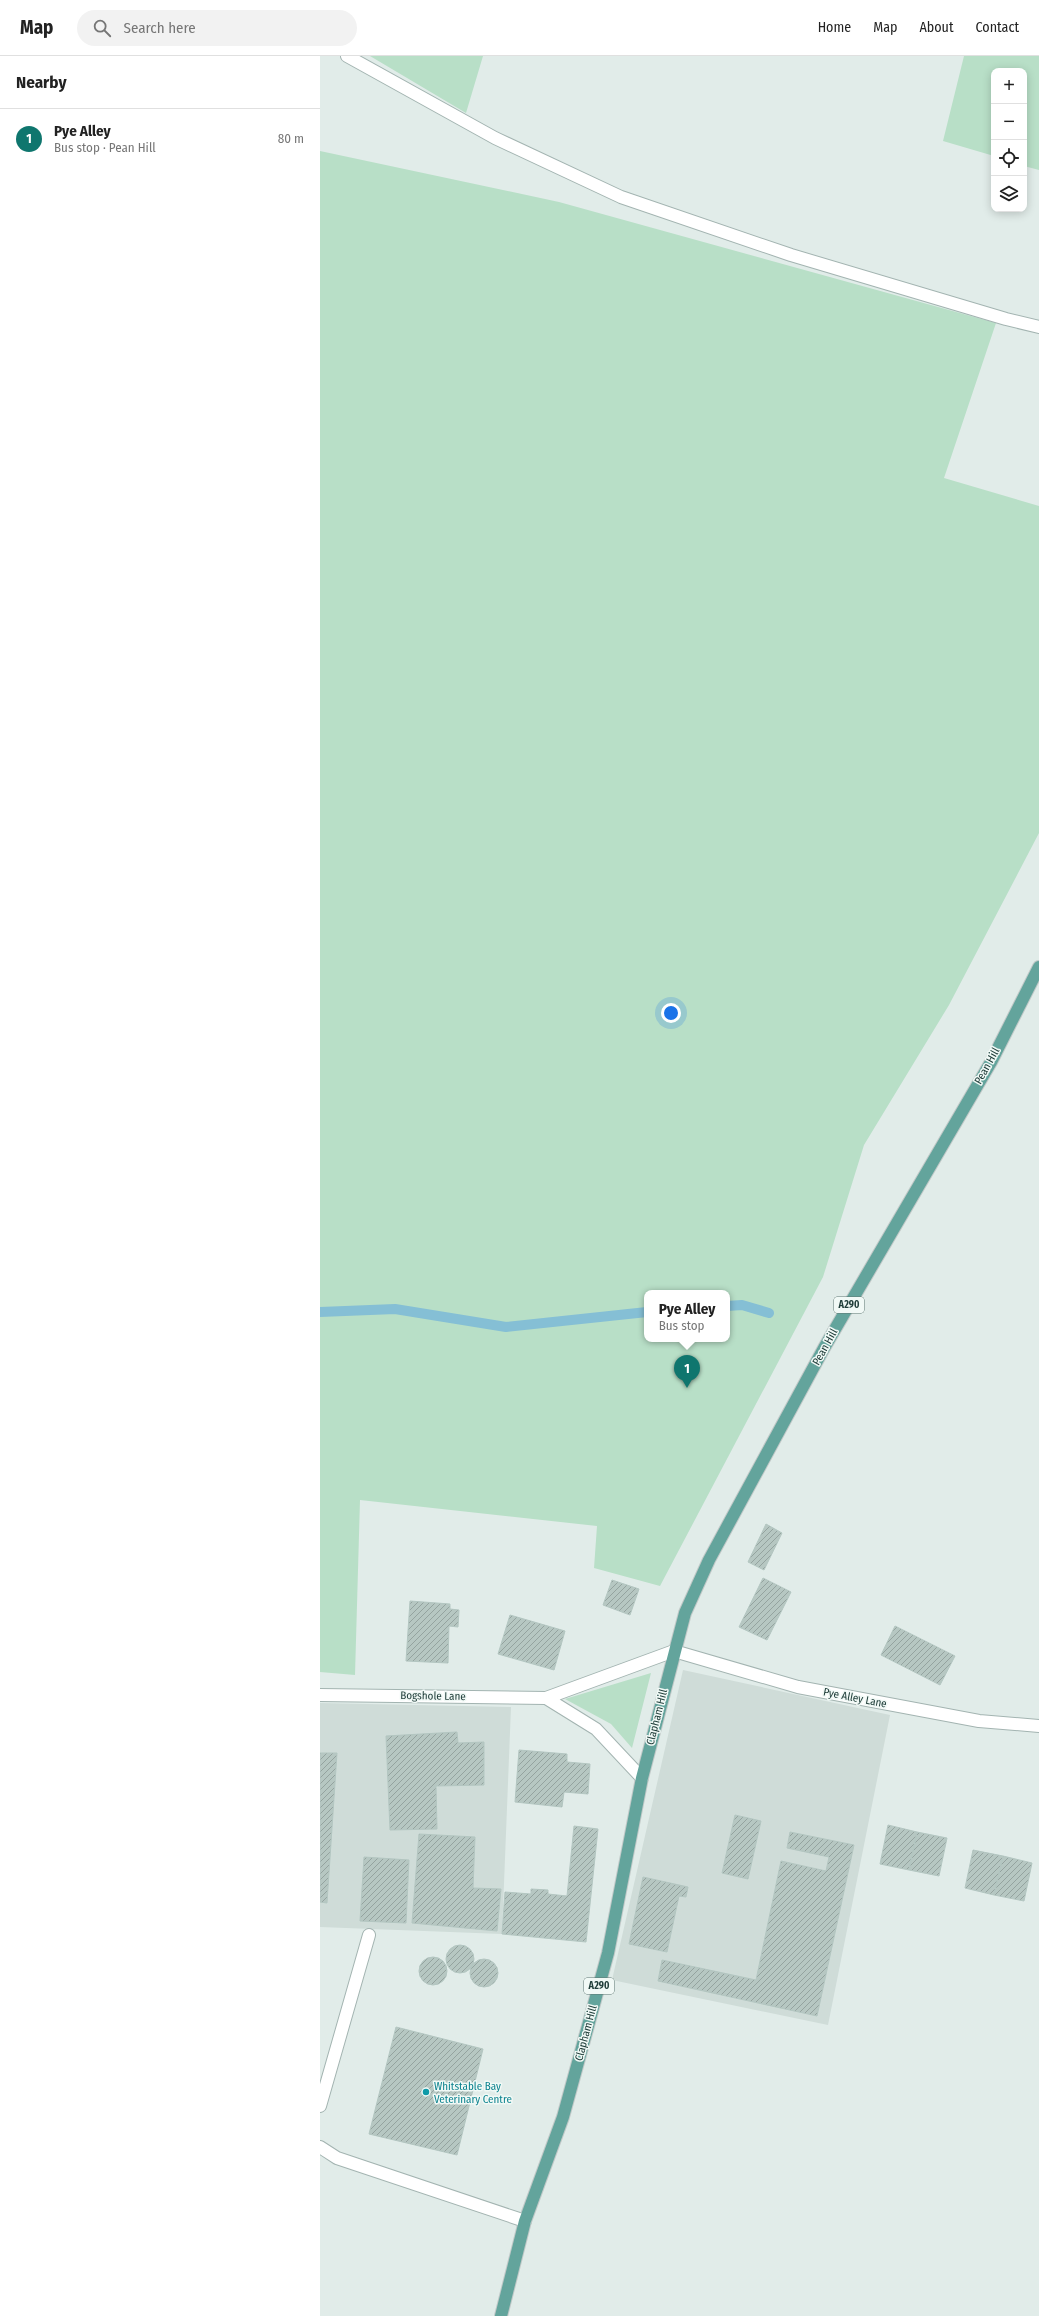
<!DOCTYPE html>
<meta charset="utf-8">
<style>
body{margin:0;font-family:"Fira Sans Condensed",sans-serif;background:#f2f2f2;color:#222}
.controls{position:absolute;right:12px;top:12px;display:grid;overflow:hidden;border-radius:8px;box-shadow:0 2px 10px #0003}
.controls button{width:36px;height:36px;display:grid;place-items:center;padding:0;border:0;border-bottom:1px solid #e0e0e0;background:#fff;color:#222;font:20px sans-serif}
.you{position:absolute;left:351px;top:957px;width:14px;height:14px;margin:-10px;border:3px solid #fff;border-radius:50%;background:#1a73e8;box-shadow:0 0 0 6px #1a73e833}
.badge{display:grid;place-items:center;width:26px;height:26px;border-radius:50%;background:#0f766e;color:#fff;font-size:13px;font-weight:700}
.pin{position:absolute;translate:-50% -33px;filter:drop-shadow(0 1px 2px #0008)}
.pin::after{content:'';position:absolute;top:21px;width:14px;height:12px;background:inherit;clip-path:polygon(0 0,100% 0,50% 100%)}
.popup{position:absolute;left:324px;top:1234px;width:86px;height:52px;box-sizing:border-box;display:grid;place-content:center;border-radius:8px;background:#fff;filter:drop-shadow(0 1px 3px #0005);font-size:13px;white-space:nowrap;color:#767676}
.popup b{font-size:15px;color:#222}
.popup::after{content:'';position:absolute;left:50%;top:100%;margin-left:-8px;border:8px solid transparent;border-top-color:#fff}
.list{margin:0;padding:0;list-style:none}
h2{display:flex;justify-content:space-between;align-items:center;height:52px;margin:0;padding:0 16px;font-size:17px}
h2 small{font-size:13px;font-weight:400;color:#767676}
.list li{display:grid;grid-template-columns:26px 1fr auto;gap:12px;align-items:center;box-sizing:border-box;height:60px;padding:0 16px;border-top:1px solid #e0e0e0}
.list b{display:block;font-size:15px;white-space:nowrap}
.list p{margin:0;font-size:13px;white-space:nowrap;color:#767676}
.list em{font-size:13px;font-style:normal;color:#767676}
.icon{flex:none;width:22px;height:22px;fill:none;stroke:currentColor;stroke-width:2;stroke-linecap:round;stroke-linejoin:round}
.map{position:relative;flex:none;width:719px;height:2260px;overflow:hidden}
header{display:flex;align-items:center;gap:24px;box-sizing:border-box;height:56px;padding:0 20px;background:#fff;border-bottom:1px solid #e0e0e0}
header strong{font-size:19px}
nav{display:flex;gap:22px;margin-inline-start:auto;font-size:14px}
.search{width:280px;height:36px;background:#f2f2f2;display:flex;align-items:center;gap:10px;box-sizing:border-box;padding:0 14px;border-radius:22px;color:#767676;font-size:15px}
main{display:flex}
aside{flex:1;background:#fff}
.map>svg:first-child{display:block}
.built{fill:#cfdcd8}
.green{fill:#b8dfc7;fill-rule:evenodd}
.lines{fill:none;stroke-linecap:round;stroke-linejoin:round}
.stream{stroke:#85bfd5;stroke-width:10}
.building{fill:url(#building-hatch);stroke:#b3c6c1}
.minor-casing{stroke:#a3b4b1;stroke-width:14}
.major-casing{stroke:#c1c9c8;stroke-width:14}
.minor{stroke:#fff;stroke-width:12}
.major{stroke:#63a49c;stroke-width:12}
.culture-dot{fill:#0f9aa8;stroke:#f1f9f6;stroke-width:1.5}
.labels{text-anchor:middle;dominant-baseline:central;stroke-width:3;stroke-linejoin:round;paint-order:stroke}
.shield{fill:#f1f9f6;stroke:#5f7672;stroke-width:1}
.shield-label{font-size:10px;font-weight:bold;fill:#203e3a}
.street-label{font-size:11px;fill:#203e3a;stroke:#f1f9f6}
.culture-label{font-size:11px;fill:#0d838f;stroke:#f1f9f6;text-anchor:start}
</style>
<header>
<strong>Map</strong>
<div class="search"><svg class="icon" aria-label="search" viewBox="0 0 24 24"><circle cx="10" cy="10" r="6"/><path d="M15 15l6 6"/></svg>Search here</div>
<nav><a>Home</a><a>Map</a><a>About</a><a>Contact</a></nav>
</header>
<main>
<aside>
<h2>Nearby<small></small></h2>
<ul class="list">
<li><span class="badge">1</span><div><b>Pye Alley</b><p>Bus stop · Pean Hill</p></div><em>80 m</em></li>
</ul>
</aside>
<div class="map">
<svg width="719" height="2260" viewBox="0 0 719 2260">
<defs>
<pattern id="building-hatch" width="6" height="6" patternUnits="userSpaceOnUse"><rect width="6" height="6" fill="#b6c7c2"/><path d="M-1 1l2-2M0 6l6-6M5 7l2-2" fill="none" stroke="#94a39f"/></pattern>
</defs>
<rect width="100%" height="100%" fill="#e1ece9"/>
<path class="built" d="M363,1614L570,1659L508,1969L292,1924Z
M0,1647L191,1651L182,1878L0,1871Z"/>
<path class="green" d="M50,0H163L146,57Z
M644,0H719V114L704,110V15H674V100L623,85Z
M0,95L239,146L676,267L624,422L719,450V777L629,949L544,1089L503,1221L340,1530L274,1512L277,1470L40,1444L35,1619L0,1616ZM327,1237H407V1283H327Z
M331,1617L312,1692L291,1668L245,1643Z"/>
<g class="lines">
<path class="stream" d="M407,1250L422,1249L449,1257
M0,1256L75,1253L186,1271L327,1256"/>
</g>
<path class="building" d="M446,1468L462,1477L444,1514L428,1506Z
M443,1522L471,1536L447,1584L419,1571Z
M292,1524L319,1533L310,1559L283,1549Z
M90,1545L130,1548V1553L139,1554L138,1571L129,1570L128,1607L86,1605Z
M190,1559L245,1575L234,1614L178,1598Z
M575,1570L635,1600L620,1629L561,1599Z
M137,1676L138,1687L164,1686V1729L116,1730L117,1773L70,1774L66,1680Z
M199,1694L247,1698V1706L270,1708L268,1738L244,1736L242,1751L195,1746Z
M0,1697H17L7,1847L0,1846Z
M415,1759L441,1765L428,1823L402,1817Z
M568,1769L597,1776L589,1814L560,1808Z
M254,1770L278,1773L266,1886L182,1878L185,1836L211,1838V1833L228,1834V1838L247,1840Z
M470,1776L534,1789L497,1960L338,1925L342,1904L436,1924L461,1805L506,1815L509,1801L467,1792Z
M597,1776L627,1782L619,1820L589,1814Z
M99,1778L155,1781L153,1832L181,1833L177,1875L92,1867Z
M653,1794L683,1800L674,1839L645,1832Z
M683,1800L712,1807L704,1845L674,1839Z
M44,1801L89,1804L86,1867L40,1865Z
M323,1821L368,1831L366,1841L359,1840L347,1896L309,1888Z
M126 1903a14 14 0 1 1 28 0a14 14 0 1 1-28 0Z
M99 1915a14 14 0 1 1 28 0a14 14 0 1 1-28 0Z
M150 1917a14 14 0 1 1 28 0a14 14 0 1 1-28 0Z
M76,1971L163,1993L137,2099L49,2078Z"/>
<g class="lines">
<g class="minor-casing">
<path id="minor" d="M27,0L175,82L301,141L471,199L686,263L719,271
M0,1639L226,1642L354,1595L478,1631L659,1665L719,1670
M226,1642L276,1673L322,1722
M0,2050L49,1879
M0,2091L17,2102L205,2165"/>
</g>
<g class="major-casing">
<path id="major" d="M181,2260L205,2165L243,2061L288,1897L322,1722L365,1557L389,1504L504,1292L671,1006L719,911"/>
</g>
<use href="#minor" class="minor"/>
<use href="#major" class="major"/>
</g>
<circle class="culture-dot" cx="106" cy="2036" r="4"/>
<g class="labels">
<g class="shield">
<rect x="514" y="1241" width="30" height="16" rx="3"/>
<rect x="264" y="1922" width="30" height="16" rx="3"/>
</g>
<g class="shield-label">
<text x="529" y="1249">A290</text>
<text x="279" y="1930">A290</text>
</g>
<g class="street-label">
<text transform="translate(667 1010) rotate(-61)">Pean Hill</text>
<text transform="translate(505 1291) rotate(-61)">Pean Hill</text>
<text transform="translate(113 1640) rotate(1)">Bogshole Lane</text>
<text transform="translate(535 1642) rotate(11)">Pye Alley Lane</text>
<text transform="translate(337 1661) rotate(-76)">Clapham Hill</text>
<text transform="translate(266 1977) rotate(-75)">Clapham Hill</text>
</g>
<g class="culture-label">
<text x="114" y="2030">Whitstable Bay<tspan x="114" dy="13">Veterinary Centre</tspan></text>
</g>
</g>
</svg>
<div class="controls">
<button>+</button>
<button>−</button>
<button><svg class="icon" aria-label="locate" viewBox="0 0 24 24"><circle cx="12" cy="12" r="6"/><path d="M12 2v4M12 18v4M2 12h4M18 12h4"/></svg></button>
<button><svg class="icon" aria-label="layers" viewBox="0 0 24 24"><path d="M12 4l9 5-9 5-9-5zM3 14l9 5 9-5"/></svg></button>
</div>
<div class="you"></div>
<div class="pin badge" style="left:367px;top:1332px">1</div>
<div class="popup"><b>Pye Alley</b>Bus stop</div>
</div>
</main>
